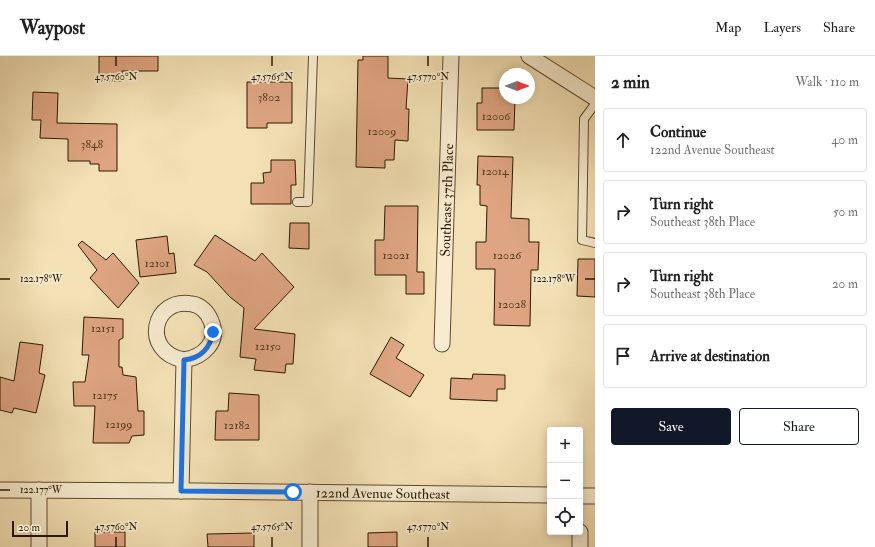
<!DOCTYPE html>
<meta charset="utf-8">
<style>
body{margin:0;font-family:"IM FELL Double Pica",serif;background:#f6f6f6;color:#222}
.controls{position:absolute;right:12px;bottom:12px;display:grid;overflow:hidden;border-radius:4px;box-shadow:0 2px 10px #0003}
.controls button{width:36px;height:36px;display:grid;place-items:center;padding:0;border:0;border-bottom:1px solid #e0e0e0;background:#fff;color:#222;font:20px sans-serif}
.compass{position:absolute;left:499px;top:12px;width:36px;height:36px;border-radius:50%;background:#fff;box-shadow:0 2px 10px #0003;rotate:90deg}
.scale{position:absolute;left:12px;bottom:10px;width:56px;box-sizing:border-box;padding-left:4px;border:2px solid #2c1801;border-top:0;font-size:11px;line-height:14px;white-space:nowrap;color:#2c1801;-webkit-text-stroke:3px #f7eccf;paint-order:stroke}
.stop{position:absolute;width:12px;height:12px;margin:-9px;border:3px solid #1a73e8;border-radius:50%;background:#fff}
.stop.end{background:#1a73e8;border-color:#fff;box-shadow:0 1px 4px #0008}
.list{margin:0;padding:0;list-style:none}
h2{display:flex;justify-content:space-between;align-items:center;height:52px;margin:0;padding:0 16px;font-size:17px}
h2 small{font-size:13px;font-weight:400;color:#767676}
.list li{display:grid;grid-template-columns:26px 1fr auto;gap:12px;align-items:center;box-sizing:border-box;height:64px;margin:0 8px 8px;padding:0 8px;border:1px solid #e0e0e0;border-radius:4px}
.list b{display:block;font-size:15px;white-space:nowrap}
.list p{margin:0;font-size:13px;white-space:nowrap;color:#767676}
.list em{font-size:13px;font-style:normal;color:#767676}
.actions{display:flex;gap:8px;padding:12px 16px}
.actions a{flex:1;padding:9px 0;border:1px solid #111827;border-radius:4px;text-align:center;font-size:14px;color:#111827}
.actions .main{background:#111827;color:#fff}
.icon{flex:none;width:22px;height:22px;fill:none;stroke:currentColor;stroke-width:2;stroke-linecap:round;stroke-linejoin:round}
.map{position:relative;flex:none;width:595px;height:491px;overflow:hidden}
header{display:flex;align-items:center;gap:24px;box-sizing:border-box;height:56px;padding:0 20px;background:#fff;border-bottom:1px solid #e0e0e0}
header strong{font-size:19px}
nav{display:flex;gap:22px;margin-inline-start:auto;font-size:14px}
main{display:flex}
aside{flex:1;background:#fff}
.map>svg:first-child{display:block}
.building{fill:#dfa582;stroke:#2c1801}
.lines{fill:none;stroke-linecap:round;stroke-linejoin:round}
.service-casing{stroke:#5e4a2e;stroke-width:10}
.minor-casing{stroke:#5e4a2e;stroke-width:17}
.service{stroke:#f7eccf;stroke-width:8}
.minor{stroke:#f7eccf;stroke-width:15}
.route{stroke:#1a73e8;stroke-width:5}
.ticks{fill:none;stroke:#2c1801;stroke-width:1.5}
.labels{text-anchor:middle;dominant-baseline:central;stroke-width:3.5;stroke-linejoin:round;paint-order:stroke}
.number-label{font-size:12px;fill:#593b21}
.street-label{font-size:14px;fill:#2c1801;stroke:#f7eccf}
.ticks-label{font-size:10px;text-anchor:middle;fill:#2c1801;stroke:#f7eccf;stroke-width:3.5;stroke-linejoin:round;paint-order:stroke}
</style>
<header>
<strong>Waypost</strong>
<nav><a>Map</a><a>Layers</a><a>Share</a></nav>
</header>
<main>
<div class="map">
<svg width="595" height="491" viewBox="0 0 595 491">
<rect width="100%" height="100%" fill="#f3e1b5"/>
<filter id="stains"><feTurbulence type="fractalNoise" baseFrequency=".005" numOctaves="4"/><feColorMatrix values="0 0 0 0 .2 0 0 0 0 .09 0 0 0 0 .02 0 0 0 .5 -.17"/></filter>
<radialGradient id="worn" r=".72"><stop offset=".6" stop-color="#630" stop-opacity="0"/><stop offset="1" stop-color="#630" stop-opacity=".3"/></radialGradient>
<path class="building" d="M99,0H158V15H122V25H99Z
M363,0H388V22L408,23L406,53H409L408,85L395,84L394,104H385V112L356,111L358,4H363Z
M247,26H292V67H267V72H247Z
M482,32H505V42H515L514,74H477V47H482Z
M33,36L58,37L57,67L117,68V115H99V108H90V105H68V83L40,82L41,64H32Z
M478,100L513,101L511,162L529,163V186H539L538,214H531L530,270L494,269L495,213H476V186H486L487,150L480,149V129H477Z
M271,104H295L296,129H291V148H251V127H264L263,117L271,116Z
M385,150H418L417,216H424V238H406V219H375V184H384Z
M290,167H309V193L289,192Z
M215,179L255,205L262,197L294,231L254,273L295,278L293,308H286L285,317L254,314L256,303L240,301L244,252L230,241L207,216L194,209Z
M167,180L169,198L174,197L176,217L140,221L136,184Z
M82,185L106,204L113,197L139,227L118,252L90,222L97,214L78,189Z
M578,203H595V241L577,240Z
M84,261L123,263V282L119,284V311H122L123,319L136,321L138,355H144V379L132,380L129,387H93L95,350H74L73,326H85L89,299H82Z
M391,281L404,289L396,302L424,319L410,341L370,318Z
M20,286L43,289L39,317L45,319L36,357L14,352L12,357L0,354V321L14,325Z
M473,318L505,319V333H497V345L450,343L451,322L472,323Z
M229,337L259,339V384H215L216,355H228Z
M95,476H125V491H95Z
M397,476V491H368V477Z
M254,477V491H208L207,478Z"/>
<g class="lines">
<g class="service-casing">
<path id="service" d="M595,48L584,63L582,184L595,187
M297,146H308L313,0"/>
</g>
<g class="minor-casing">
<g id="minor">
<path d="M529,0L595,42"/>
<path id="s1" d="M442,288L451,0"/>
<path id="s2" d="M0,434L199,435L550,439"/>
<path d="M181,435L184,304C140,296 153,240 192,248C201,249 208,257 211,265C220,286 203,301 184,304"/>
<path d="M580,440H595"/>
<path d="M580,476V491"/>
<path d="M39,491V434"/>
<path d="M310,491V436"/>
</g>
</g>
<use href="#service" class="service"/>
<use href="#minor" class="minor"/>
</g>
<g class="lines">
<path class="route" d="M213,276C210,293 201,302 184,304L181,435L293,436"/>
</g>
<path class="ticks" d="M116,0V10M272,0V10M428,0V10M0,223H10M585,223H595M0,434H10M116,481V491M272,481V491M428,481V491"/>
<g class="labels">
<g class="number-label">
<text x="269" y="41">3802</text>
<text x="496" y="60">12006</text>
<text x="382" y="75">12009</text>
<text x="92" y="88">3848</text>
<text x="495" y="115">12014</text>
<text x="396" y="199">12021</text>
<text x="507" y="199">12026</text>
<text x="157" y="207">12101</text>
<text x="512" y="248">12028</text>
<text x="103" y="272">12151</text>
<text x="268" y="290">12150</text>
<text x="105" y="339">12175</text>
<text x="119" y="368">12199</text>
<text x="237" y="369">12182</text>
</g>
<g class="street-label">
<text stroke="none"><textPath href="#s1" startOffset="144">Southeast 37th Place</textPath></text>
<text stroke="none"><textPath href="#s2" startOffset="383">122nd Avenue Southeast</textPath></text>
</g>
</g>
<g class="ticks-label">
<text x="116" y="24">47.5760°N</text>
<text x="272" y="24">47.5765°N</text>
<text x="428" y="24">47.5770°N</text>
<text x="554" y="226">122.178°W</text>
<text x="41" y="226">122.178°W</text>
<text x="41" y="437">122.177°W</text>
<text x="116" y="474">47.5760°N</text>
<text x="272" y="474">47.5765°N</text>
<text x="428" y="474">47.5770°N</text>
</g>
<rect width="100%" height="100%" filter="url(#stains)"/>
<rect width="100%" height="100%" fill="url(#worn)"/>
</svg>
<div class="controls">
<button>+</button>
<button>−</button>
<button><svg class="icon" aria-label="locate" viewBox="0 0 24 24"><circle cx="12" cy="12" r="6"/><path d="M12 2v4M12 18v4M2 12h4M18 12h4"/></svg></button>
</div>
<svg class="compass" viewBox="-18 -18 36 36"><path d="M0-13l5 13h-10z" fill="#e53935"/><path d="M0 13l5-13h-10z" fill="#767676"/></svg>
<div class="scale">20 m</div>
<div class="stop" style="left:293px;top:436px"></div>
<div class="stop end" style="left:213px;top:276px"></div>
</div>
<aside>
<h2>2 min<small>Walk · 110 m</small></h2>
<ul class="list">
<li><svg class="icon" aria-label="ahead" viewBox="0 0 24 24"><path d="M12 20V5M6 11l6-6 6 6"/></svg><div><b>Continue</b><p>122nd Avenue Southeast</p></div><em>40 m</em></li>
<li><svg class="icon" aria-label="right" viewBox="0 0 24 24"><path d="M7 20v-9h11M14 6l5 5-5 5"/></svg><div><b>Turn right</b><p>Southeast 38th Place</p></div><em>50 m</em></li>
<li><svg class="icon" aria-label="right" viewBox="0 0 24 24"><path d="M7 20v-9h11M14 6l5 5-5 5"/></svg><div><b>Turn right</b><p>Southeast 38th Place</p></div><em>20 m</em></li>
<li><svg class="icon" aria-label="arrive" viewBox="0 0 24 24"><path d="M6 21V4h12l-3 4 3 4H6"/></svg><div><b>Arrive at destination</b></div></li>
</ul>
<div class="actions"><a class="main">Save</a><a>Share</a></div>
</aside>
</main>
